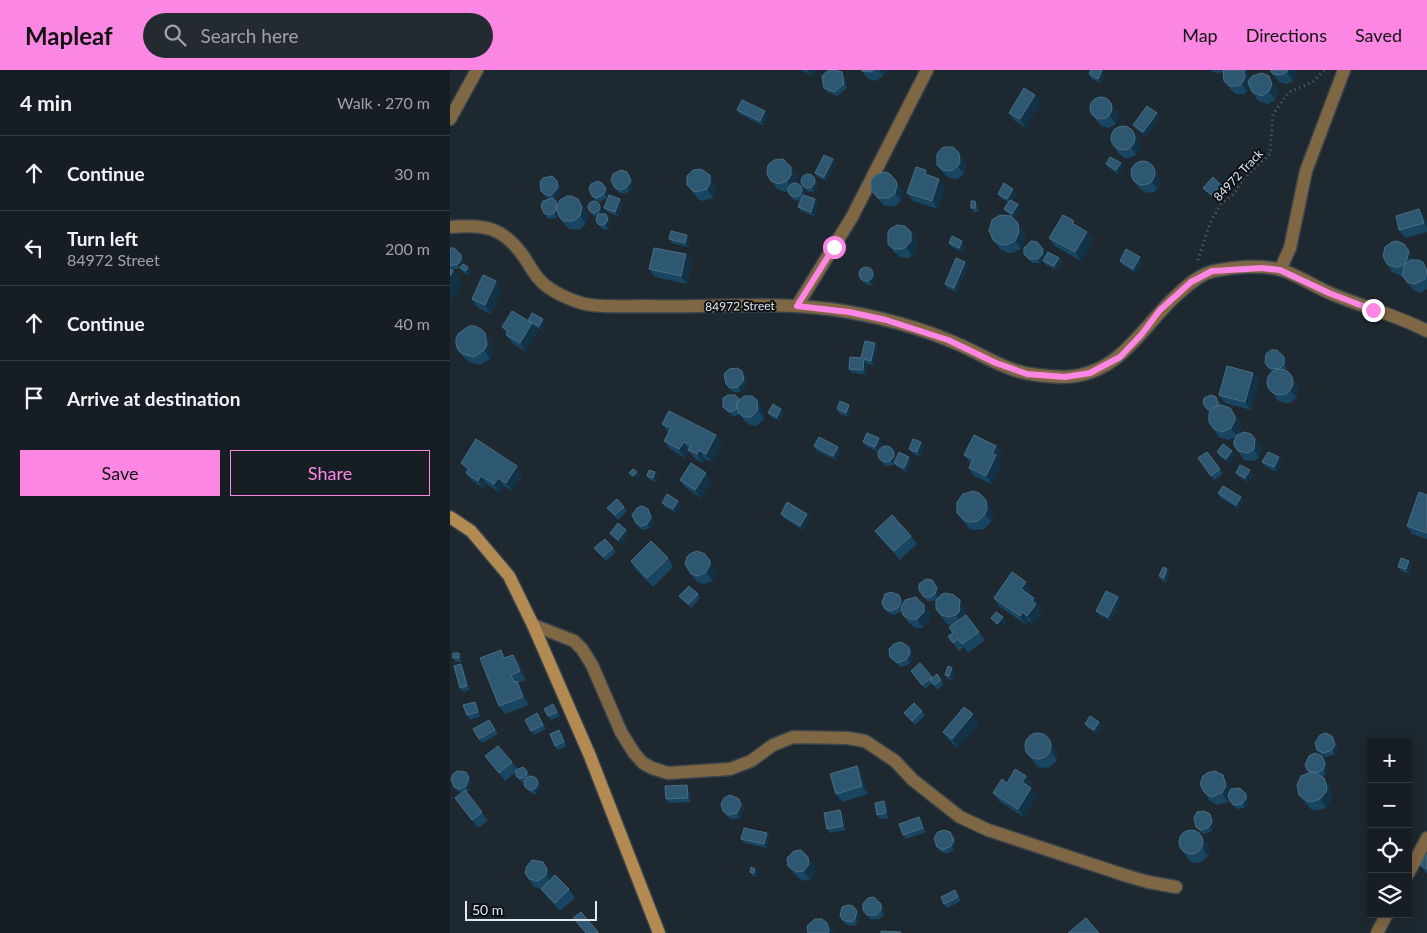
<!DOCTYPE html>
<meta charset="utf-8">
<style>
body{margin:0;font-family:Lato,sans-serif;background:#232b31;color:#f1f3f6}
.controls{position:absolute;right:15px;bottom:15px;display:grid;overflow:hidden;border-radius:0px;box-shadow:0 2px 12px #0003}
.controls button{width:45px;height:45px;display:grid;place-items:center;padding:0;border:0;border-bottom:1px solid #353c41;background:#161e24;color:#f1f3f6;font:25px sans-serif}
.scale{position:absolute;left:15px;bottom:12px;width:132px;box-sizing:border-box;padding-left:5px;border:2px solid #e1e8ee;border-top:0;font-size:14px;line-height:18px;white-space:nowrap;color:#e1e8ee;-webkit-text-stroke:4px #0c1014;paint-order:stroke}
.stop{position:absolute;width:15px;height:15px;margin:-11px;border:4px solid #fc86e4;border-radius:50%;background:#fff}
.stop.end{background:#fc86e4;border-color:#fff;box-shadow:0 1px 5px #0008}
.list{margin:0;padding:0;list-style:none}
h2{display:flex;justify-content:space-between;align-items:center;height:65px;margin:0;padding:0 20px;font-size:21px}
h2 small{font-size:16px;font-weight:400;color:#9ea2a6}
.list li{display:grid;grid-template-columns:32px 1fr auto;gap:15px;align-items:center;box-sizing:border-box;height:75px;padding:0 20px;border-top:1px solid #353c41}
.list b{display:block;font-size:19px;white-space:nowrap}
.list p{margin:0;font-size:16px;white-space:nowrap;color:#9ea2a6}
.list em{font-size:16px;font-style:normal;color:#9ea2a6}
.actions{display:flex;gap:10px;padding:15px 20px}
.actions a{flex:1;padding:11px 0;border:1px solid #fc86e4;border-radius:0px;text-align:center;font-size:18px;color:#fc86e4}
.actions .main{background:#fc86e4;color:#111}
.icon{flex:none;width:28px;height:28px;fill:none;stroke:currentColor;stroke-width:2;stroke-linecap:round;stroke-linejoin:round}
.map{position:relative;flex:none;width:977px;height:863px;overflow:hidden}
header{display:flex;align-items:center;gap:30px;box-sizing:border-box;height:70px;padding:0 25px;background:#fc86e4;color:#111}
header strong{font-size:24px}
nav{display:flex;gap:28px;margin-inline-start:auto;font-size:18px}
.search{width:350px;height:45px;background:#232b31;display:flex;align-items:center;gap:12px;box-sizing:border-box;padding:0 18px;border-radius:28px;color:#9ea2a6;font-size:19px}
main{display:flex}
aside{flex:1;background:#161e24}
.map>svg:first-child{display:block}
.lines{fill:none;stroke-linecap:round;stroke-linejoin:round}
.street-casing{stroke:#39434b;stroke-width:15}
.secondary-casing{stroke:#39434b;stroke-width:15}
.path{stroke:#5c656c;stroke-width:3;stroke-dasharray:1 4;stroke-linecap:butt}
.street{stroke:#806744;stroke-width:12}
.secondary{stroke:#b38b52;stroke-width:12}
.wall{fill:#184562}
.shaded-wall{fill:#113247}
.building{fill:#2e5771;stroke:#4a6e84}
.route{stroke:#fc86e4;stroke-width:6}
.labels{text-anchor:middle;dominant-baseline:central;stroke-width:4;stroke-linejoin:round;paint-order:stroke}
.street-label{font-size:12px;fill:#e1e8ee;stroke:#0c1014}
</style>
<header>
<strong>Mapleaf</strong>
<div class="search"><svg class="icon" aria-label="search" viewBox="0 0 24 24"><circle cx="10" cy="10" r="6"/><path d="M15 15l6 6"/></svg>Search here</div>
<nav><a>Map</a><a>Directions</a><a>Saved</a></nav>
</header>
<main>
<aside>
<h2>4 min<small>Walk · 270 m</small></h2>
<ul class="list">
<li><svg class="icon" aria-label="ahead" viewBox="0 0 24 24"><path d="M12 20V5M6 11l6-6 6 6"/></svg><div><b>Continue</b></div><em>30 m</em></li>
<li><svg class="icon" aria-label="left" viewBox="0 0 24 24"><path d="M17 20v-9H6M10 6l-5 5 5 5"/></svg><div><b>Turn left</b><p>84972 Street</p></div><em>200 m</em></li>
<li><svg class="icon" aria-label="ahead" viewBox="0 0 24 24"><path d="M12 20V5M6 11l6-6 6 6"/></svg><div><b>Continue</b></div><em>40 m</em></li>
<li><svg class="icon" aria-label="arrive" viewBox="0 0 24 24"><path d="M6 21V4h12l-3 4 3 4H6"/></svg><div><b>Arrive at destination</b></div></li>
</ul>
<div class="actions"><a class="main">Save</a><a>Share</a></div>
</aside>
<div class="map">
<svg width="977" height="863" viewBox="0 0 977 863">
<rect width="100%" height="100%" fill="#1e2830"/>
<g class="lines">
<g class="street-casing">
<path id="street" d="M0,49L27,0
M0,157C35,154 53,157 74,187C79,194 83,203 89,209C99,221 116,228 131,233C146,238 178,236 195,236C263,238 332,230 399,242C432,248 467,257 498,270C528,281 555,302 587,305C596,306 606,307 614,307C671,305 691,257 728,224C738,215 750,204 764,201C783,197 808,195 828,199C845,203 865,217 882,224C913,237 947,245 977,261
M830,200L840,178L856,101L894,0
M347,236L402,147L477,0
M83,555L124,571L132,579L142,595L171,662L184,683L193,693L202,698L218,703L280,699L301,691L323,675L343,667L397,668L415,671L445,691L463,710L510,747L538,760L674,805L698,812L726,817
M958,804L977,768
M927,863L937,844"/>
</g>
<g class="secondary-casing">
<path id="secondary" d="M0,447L21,461L59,506L83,555L140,686L209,863"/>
</g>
<path class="path" d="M748,190L760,153L771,134L784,124L793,109L820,84L823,44L839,22L863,12L874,0"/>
<use href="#street" class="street"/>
<use href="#secondary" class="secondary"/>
</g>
<path class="wall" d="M351,0H366L362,6Z
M411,0H435L436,2L433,6L426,11L418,9Z
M761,0H795L800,7V9L825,15L828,22L825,30L818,34L808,31L802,22L800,17L797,22L794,24H786L780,19L774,11L773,1L769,3L763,2Z
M820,0L846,1L843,11L837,14L829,12Z
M639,4L655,6L651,13L642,9Z
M395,6L397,18L387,26L377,22L374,18Z
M591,33L576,58L565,51L559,43Z
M287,40L318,45L313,56L290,44Z
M641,43H668V51L666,54L659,58L651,56Z
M710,47L696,66L686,59L683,55Z
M688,68L691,75L690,79L686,85L679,88H675L668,83L663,74Z
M509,83L515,92L516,100L514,104L507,109L499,108L493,103L487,95Z
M386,93L377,111L368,107L365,103Z
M656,94L674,97L669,105L659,98Z
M702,94L708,103L711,113L707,120L704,122L697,123L690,119L684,111Z
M341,97L347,106L346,114L355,121V125L365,129L368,134L364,146L351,141L348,137L350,131L344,130L338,122V121L335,122L327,119L317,104Z
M177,102L180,106L184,115L180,121L174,124L168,122L165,118Z
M363,106L366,111L368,117L365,121L358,122L352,115Z
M480,106L489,109L495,117L488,139L463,131L457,123Z
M152,113L158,122L157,128L150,132L145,130L142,126Z
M265,114L266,121L263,128L252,131L248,129L237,115Z
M110,115L111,121L105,129H102L106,131L108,134L128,129L134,138L138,146L136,154L129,160L120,159L116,157L110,148L109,144L107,148L102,149L97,148L94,143L99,129L94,125L91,121Z
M771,115L774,119L765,129L756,122L753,118Z
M452,119L453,124L451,131L445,136H434L421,120Z
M548,124H566L562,131L568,134L571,139L565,148L557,143L554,139L558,132L551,128Z
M148,132L154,142L152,144H156L161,154L158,159L155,160L151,158L148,154L147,147L143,146L138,138Z
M173,134L168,146L157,142L154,138Z
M528,135L529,142H524L521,138Z
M975,147L977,153V162L955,168L949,160Z
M628,156L643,170L631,191L605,176L599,168Z
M574,161L575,170L571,179L562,183H557L549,178L543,170Z
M461,162L466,170L467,179L462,186L458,188L450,187L444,182L438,174Z
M219,169L240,170L238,177L222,173Z
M499,173L515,175L512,182L502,177Z
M0,178L11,185L13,189V194L18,197L21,201L19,205L13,202L10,198L3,200L12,213L0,233Z
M596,183L595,187L609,188L612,192L607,200L596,195L593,190L590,193H582L574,184Z
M960,183L964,190L977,198V219L970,223L963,220L953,206H951L942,202L937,194Z
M236,184L242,193L237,214L205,207L199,199Z
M690,187L693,191L686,203L673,195L670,191Z
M515,192L518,196L507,222L497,218L495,214Z
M425,204L426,209L422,215H417L413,212L410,208Z
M52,219L41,244L27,237L22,229Z
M78,251L96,253L92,260L85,257L88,261L76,282L62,273L56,265L57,263L52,257Z
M35,263L41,272L43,283L40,289L30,295L19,292L14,288L8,280Z
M425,273L428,277L424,295L417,294L416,305L402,303L399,299Z
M837,291L836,298L835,300L848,316V324L846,328L840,333H836L828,331L818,315L823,302H822L815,293Z
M803,303L809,311L801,340L775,333L769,325Z
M295,305L297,315L291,322H284L278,318L276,314Z
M288,328L289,330L313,338L314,349L306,356L300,355L294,350L289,344L288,345L283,346L276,341L273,337Z
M769,331L771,335L786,346L791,354V359L788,365L811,377L809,387L804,391L794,390L784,375L786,367L778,370L769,367L759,352V343L756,338Z
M399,335L402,339L398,347L390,344L387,339Z
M331,339L334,343L330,351L321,347L318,343Z
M212,354L266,365L272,373L262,392L255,389L253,393L244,388L239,381L235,388L220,379L214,371L219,363Z
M429,368L432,373L428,382L416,376L413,372Z
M471,372L474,377L470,387L462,383L459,379Z
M364,376L388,377L391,381L386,390L367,381Z
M546,376L552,384L549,390L552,394L542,414L524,406L519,398L521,394L514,385Z
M757,382L773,404L764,410L748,388Z
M767,382L785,385L779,393L770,387Z
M447,385V386L462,391L457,402L447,397L445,394L444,395L436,396L429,388Z
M829,387L832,391L827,402L815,396L812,392Z
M11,393L73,404L62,421L54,416L50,423L37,414L34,419L22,411L16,403L17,401Z
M800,400L803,404L798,412L789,407L786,403Z
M197,406L208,407L206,412L200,410Z
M230,410L262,411L251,428L236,418Z
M768,423L794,431L789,439L771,428Z
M977,425V469L962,464L957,456Z
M536,430L541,438L543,448L541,452L534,459L525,460L520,459L513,451L507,443Z
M212,433L231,435L226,443L215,437Z
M174,437L177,441L168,450L157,438Z
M198,439L201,443L204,453L200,458L194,460L189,458L186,453Z
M331,444H357L360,448L353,460L334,448Z
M425,461L461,466L467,474L450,490L431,469Z
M160,463L179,464L171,474L163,467Z
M144,478H163L166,482L156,491Z
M218,488L223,497L203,517L186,500L181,491Z
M959,491L962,495L959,504L951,501L948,497Z
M265,499L266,503L262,511L254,514L247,512L241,504Z
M717,499L720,503L717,512L712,511L709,506Z
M469,520L490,522L488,528L483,531H477Z
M582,520L579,524L590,536L589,538L592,542L583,554L578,551L576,555L549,536L544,528Z
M248,524L250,528L241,538L232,530L229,526Z
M449,525L453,533L480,543V550L473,558H465L459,553L453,545L452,541L444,545L438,543L435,539Z
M668,527L671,531L661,551L649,545L646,541Z
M486,539H515V546L516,545L535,570L518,583L514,577L509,581L498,566L503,563L502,555L497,554Z
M462,581L463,588L460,594L451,597L443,591L440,587Z
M9,583L12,587V592H6L3,588Z
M63,585L69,593L76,610L68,613L73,620L79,635L55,644L49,636L56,588Z
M470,593L482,608L487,604L494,614L487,620L482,613L475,619L464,605Z
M11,594L14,599L20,620L13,622L10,618Z
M505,602L502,611L498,609L495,605Z
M25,632L28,636L31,646L20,650L17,645Z
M103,634L110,646L101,650L98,646Z
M472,641L475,645L465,655L454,643Z
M87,643L96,659L84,665L81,661Z
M529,653L508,678L499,670L493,662Z
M42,654L48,664L32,673L29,669Z
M635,654L652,656L647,664L638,658Z
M112,664L117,676L108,680L105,676Z
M882,666L885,670L888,679L885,684L877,687L870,684L867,680Z
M575,681H607V690L600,697L591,698L587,696Z
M35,686L62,692L67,699L80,705V707L87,709L90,713L91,718L87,724H82L79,721L76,717L75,712H72L69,710L66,706V702L55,711Z
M872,686L875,690L878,699L876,704L872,707L880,717L882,726V730L876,738L867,740H862L855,733L849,725L860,702L855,695Z
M407,696L412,704L418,724L392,732L386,724Z
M773,705L778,714L781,721L796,724L799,728V733L795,738L787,739L782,735L779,729L778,732L767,735L760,731L754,722Z
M576,706L582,714L580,717L587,726L574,747L549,731L543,723L557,713Z
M22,712L19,721L16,722L38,751L28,758L5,728L12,723L7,721L4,717Z
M240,720L241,732L219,733L216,729Z
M292,733L294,739L290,748L281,749L276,745L273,741Z
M437,735L439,748L430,749L427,745Z
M390,740L393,744L396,760L380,763L377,759Z
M760,744L763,748L765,756L762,761L754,764L749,761L746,757Z
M469,747L472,751L476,762L456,769L453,765Z
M317,763L320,767L317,778L294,773L291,769Z
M503,766L506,774L504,780L496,784L490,781L487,777Z
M757,773L759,777L758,786L752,792L744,793L740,791L729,776Z
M977,784V804L970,795Z
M358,787L364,795L365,803L360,809L352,811L344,804L338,796Z
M93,792L103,807L119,819L125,828L110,841L97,827L91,819L84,817L79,809Z
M305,799L308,803L306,807L303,806L300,802Z
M505,820L511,831L497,838L494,834Z
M434,838V845L429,849H420L413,840Z
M410,845L408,853L404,856L396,855L390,846Z"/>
<path class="shaded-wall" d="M357,0H366L362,6Z
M429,0H435L436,2L433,6Z
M794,0L800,7L801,15L797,22L792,13Z
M838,0L846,1L843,11L837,2Z
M652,1L655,6L651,13L648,9Z
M392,2L395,6L397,18L394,14Z
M819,6L825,15L828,22L825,30L819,21Z
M585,25L591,33L576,58L570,49Z
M662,35L668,43V51L666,54L660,46Z
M315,41L318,45L313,56L310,51Z
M707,43L710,47L696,66L693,62Z
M682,60L688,68L691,75L690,79L686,85L681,77Z
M509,83L515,92L516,100L514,104L508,96Z
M383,89L386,93L377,111L374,107Z
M671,93L674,97L669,105L666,100Z
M702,94L708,103L711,113L707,120L702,111Z
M341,97L347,106V113L342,119L337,111Z
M476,100L482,108L475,104Z
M177,102L180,106L184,115L180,121L177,117Z
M260,105L265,114L266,121L263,128L257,119Z
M363,106L366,111L368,117L365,121L362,117Z
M489,109L495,117L488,139L482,131Z
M107,111L110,115L111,121L105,129L102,125Z
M446,111L452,119L453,124L451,131L445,123Z
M771,115L774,119L765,129L762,125Z
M352,117L355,121V128L352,123Z
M156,118L158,122L157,128L154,124Z
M563,119L566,124L560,134L557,129Z
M128,129L134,138L138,146L136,154L130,146Z
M170,129L173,134L168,146L165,142Z
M365,129L368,134L364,146L361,142Z
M106,131L109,136L111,141L107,148L104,143Z
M525,131L528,135L529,142L526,138Z
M148,132L154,142L152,145L149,141Z
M568,134L571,139L565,148L562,144Z
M969,139L975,147L977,153V158L974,153Z
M156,144L161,154L158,159L155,154Z
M568,153L574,161L575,170L571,179L565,171Z
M461,162L466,170L467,179L462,186L456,177Z
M637,162L643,170L631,191L625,182Z
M237,165L240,170L238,177L235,173Z
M512,171L515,175L512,182L509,178Z
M954,174L964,190L962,201L956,193Z
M593,179L596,183L595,189L590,193L588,189Z
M236,184L242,193L237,214L231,206Z
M11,185L13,189V194L11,198L8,194Z
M690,187L693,191L686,203L683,199Z
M609,188L612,192L607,200L604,196Z
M515,192L518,196L507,222L504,218Z
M18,197L21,201L19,205L16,201Z
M422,200L425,204L426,209L422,215L419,210Z
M3,201L12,213L0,233V206Z
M46,211L52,219L41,244L35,235Z
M93,249L96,253L92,260L89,256Z
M82,253L88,261L76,282L70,273Z
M35,263L41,272L43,283L40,289L34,280Z
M425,273L428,277L424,295L421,291Z
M834,287L837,291L836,298L834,294Z
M414,289L417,294L416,305L413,300Z
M292,301L295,305L297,315L291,322L288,317Z
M803,303L809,311L801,340L795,332Z
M842,308L848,316V324L846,328L840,320Z
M307,330L313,338L314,349L308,340Z
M399,335L402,339L398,347L396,343Z
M780,338L791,354V359L787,367L781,358Z
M331,339L334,343L330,351L327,347Z
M266,365L272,373L262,392L256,384Z
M429,368L432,373L428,382L425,377Z
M805,369L811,377L809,387L804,379Z
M234,372L239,380L235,388L229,379Z
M471,372L474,377L470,387L467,382Z
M546,376L552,384L549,390L552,394L542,414L536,406L542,384Z
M388,377L391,381L386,390L383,386Z
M249,380L255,389L253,393L247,384Z
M444,381L447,385V391L444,393L445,394L444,395L441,391Z
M782,381L785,385L779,393L776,389Z
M459,387L462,391L457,402L454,398Z
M829,387L832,391L827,402L824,397Z
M67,396L73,404L62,421L56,413Z
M800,400L803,404L798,412L795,408Z
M187,402L190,406L186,410L183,406Z
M205,402L208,407L206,412L203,408Z
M256,403L262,411L251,428L245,420Z
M31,406L37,414L34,419L28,411Z
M48,408L54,416L50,423L44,414Z
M791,427L794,431L789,439L786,435Z
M536,430L541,438L543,448L541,452L535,444Z
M228,431L231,435L226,443L223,439Z
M198,439L201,443L204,453L200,458L197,454Z
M357,444L360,448L353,460L350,456Z
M176,460L179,464L171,474L168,470Z
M260,491L265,499L266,503L262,511L256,502Z
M959,491L962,495L959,504L956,499Z
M717,499L720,503L717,512L714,508Z
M482,510L490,522L488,528L485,524Z
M576,512L582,520L577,527L571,519Z
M449,525L452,530L454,535L452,541L449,537Z
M668,527L671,531L661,551L658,547Z
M584,528L590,536L589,538L592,542L583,554L577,546L582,531Z
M510,530L515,539L514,550L512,553L506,545Z
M474,535L480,543V550L473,558L467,549Z
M573,542L578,551L576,555L570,546Z
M553,547L556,552L550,558L547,554Z
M459,577L462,581L463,588L460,594L457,589Z
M9,583L12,587V592L9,588Z
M63,585L69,593L76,610L70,601Z
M11,594L14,599L20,620L17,616Z
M502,598L505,602L502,611L499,606Z
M67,611L73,620L79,635L73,627Z
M25,632L28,636L31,646L28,642Z
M523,644L529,653L508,678L502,669Z
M649,652L652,656L647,664L644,660Z
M109,660L112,664L117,676L114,672Z
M882,666L885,670L888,679L885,684L882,680Z
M601,672L607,681V690L601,682Z
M872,686L875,690L878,699L876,704L873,700Z
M407,696L412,704L418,724L412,716Z
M77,701L80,705V709L77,704Z
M16,702L22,712L19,721L16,716Z
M773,705L778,714L782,725L778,732L772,723Z
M576,706L582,714L578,720L572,712Z
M874,708L880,717L882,726V730L876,738L870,729Z
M87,709L90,713L91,718L87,724L84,719Z
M237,715L240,720L241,732L238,728Z
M581,718L587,726L574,747L568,739Z
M796,724L799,728V733L795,738L792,734Z
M289,729L292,733L294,739L290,748L287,743Z
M434,731L437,735L439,748L436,743Z
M390,740L393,744L396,760L393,756Z
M760,744L763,748L765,756L762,761L759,757Z
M469,747L472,751L476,762L473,758Z
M500,762L506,774L504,780L501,776Z
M317,763L320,767L317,778L314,774Z
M751,765L759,777L758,786L752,777Z
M358,787L364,795L365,803L360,809L354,801Z
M93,792L103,807L102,814L96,805Z
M305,799L308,803L306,807L304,803Z
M431,834L434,838V845L431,840Z
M407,841L410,845L408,853L405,849Z
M377,853L383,861L384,863H378Z"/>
<path class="building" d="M379,0H384L392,2L394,14L384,22L374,18L372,6Z
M411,0H424L420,2L412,1Z
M641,0H649L652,1L648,9L639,4Z
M773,0H794L795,7L792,13L788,16H780L774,11Z
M820,0H838L837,2L831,5L823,4Z
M812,3L819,6L822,14L819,21L812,26L802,22L798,12L802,6Z
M574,18L585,25L570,49L559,43Z
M640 38a11 11 0 1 1 22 0a11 11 0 1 1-22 0Z
M292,30L315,41L310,51L287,40Z
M697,36L707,43L693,62L683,55Z
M661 68a12 12 0 1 1 24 0a12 12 0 1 1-24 0Z
M495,77H503L509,83L510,92L508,96L501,101L493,100L487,95V84L492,78Z
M374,85L383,89L374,107L365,103Z
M660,87L671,93L666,100L656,94Z
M333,89L341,97V105L337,111L329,114L321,111L317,104L318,95L324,90Z
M681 103a12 12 0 1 1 24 0a12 12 0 1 1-24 0Z
M466,97L476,100L475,104L489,109L482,131L457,123Z
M251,99L260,105V113L257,119L246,122L243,121L237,115V106L243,100Z
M171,100L177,102L181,111L177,117L171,120L165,118L161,110L163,104Z
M436,102L440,104L446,111L447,115L445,123L439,128H428L421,120V110L427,104Z
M351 111a7 7 0 1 1 14 0a7 7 0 1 1-14 0Z
M102,106L107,111L108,117L102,125H96L91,121L90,112L93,108Z
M763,107L771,115L762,125L753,118Z
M148,111L152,113L156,118L154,124L147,128L142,126L139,119L141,114Z
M554,113L563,119L557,129L548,124Z
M338 120a7 7 0 1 1 14 0a7 7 0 1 1-14 0Z
M159,125L170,129L165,142L154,138Z
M353,125L365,129L361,142L348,137Z
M117,126H121L128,129L132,137L130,146L123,151H114L110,148L106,138L110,130Z
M102,128L106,131L107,135L106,138L107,139L104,143L99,145L94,143L91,136L93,131Z
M560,130L568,134L562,144L554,139Z
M138 137a6 6 0 1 1 12 0a6 6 0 1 1-12 0Z
M521,131H525L526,138H521Z
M969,139L974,153L949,160L946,146Z
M148,144H156L158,150L155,154L152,155L148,154L146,150Z
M550,145L561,146L568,153L569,162L565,171L556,175H552L543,170L539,160L542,150Z
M613,145L624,151L622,153L637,162L625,182L599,168Z
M447,155L455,156L461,162V171L456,177L452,179H444L438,174V162L440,159Z
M221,161L237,165L235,173L219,169Z
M502,166L512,171L509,178L499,173Z
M581,171L587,172L593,179L592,185L588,189H579L574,184V178Z
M947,171L954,174L959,181L956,193L949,197H945L937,194L933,186L935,177L942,172Z
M0,178H4L11,185V190L8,194L0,196Z
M204,178L236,184L231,206L199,199Z
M676,179L690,187L683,199L670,191Z
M598,182L609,188L604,196L593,191Z
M506,188L515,192L504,218L495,214Z
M960,190H969L973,192L977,201L975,209L965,214L957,212L952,205L954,196Z
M13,194L18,197L16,201L10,198Z
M409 204a7 7 0 1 1 14 0a7 7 0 1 1-14 0Z
M0,199L3,201L0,206Z
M33,205L46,211L35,235L22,229Z
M62,241L82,253L70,273L56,265L58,261L52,257Z
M82,243L93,249L89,256L78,251Z
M19,256H25L31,259L35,263L37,275L34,280L24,287L13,284L8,280L6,274V268L9,263Z
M415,271L425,273L421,291L414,289L413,300L399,299L400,287L411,288Z
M821,280H827L834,287V294L829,299L819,298L815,293L816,284Z
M777,296L803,303L795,332L769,325Z
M287,298L292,301L294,310L288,317L281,318L276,314L274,304L279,299Z
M817 312a13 13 0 1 1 26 0a13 13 0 1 1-26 0Z
M278,325H285L288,328L289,330L287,334V338L285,340L280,342L273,337V328Z
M761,325L766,327L768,333L767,336L764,337L761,340L756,338L753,333L754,328Z
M294,326H302L307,330L308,340L301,347H294L288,342L287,334L288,331Z
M390,331L399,335L396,343L387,339Z
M323,334L331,339L327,347L318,343Z
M772,335L780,338L785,346V350L781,358L772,362L764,359L759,352V344L761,340L764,337Z
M219,341L266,365L256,384L249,380L247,384L238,380L241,375L234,372L229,379L214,371L221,358L212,354Z
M794,362L801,364L805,369L804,379L798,383L788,381L784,375V371L787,365Z
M417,363L429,368L425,377L413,372Z
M524,365L546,376L542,384L546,385L536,406L519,398L523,389L514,385Z
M369,367L388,377L383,386L364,376Z
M26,369L67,396L56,413L48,408L44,414L31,406L28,411L16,403L19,398L11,393Z
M463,369L471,372L467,382L459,379Z
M773,374L782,381L776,389L767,382Z
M428 384a8 8 0 1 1 16 0a8 8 0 1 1-16 0Z
M449,382L459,387L454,398L444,393Z
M757,382L770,399L761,406L748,388Z
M818,382L829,387L824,397L812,392Z
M241,393L256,403L245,420L230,410Z
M790,395L800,400L795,408L786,403Z
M183,399L187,402L183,406L179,403Z
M199,400L205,402L203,408L197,406Z
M773,416L791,427L786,435L768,423Z
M523,421L529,423L536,430L537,439L535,444L528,451L519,452L514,450L507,443V432L513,424Z
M969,422L977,425V463L957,456Z
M217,424L228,431L223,439L212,433Z
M167,429L174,437L165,445L157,438Z
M337,432L357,444L350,456L331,444Z
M192,436L198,439L201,448L197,454L191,456L186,453L182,445L187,438Z
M442,445L461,466L444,481L425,461Z
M168,453L176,460L168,470L160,463Z
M155,469L163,478L153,487L144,478Z
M201,471L218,488L197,508L181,491Z
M247,481L255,484L260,491V495L256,502L248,506L241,504L235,494L237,487L240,484Z
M951,488L959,491L956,499L948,497Z
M713,497L717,499L714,508L709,506Z
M562,502L576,512L571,519L584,528L582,531L586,534L577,546L573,542L570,546L544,528Z
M476,509L482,510L487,518L485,524L480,527H474L469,520V514Z
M239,516L248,524L238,534L229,526Z
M656,521L668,527L658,547L646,541Z
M441,522L449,525L451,531L449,537L441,541L435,539L432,533L435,524Z
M496,523L504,525L510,530L509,542L506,545L499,547L491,545L486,539V530L492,524Z
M466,527L474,535V542L467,549H459L453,545L451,537L455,530Z
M546,542L553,547L547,554L541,548Z
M516,545L529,562L512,574L508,569L503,573L498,566L503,563L499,557Z
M451,572L459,577L460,583L457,589L448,593L440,587L439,579L444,574Z
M51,580L54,588L63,585L70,601L61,605L64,612L67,611L73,627L49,636L30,588Z
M3,583H9V588H3Z
M470,593L482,607L472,615L461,601Z
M11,594L17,616L10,618L4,596Z
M498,596L502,598L499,606L495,605Z
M487,604L491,610L484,615L480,610Z
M25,632L28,642L17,645L13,635Z
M464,633L472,641L462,651L454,643Z
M103,634L107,642L98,646L94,639Z
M514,637L523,644L502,669L493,662Z
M87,643L93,655L81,661L75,650Z
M640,646L649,652L644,660L635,654Z
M39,650L45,660L29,669L23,659Z
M109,660L114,672L105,676L100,664Z
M575 676a13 13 0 1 1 26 0a13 13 0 1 1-26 0Z
M876,663L882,666L885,675L882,680L874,683L867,680L865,673L870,665Z
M48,676L62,692L49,703L35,686Z
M865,683L872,686L875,694L873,700L867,703L858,701L855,695L859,686Z
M407,696L412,716L386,724L380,704Z
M73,697L77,701V704L73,708H69L66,706V700Z
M565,699L576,706L572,712L581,718L568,739L543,723L552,709L557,713Z
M7,701L16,702L19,708L16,716L10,719L4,717L1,709L3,704Z
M765,701L773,705L776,716L772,723L761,727L754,722L750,714L753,706L757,703Z
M861,702L866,703L874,708L877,717L876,722L870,729L861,732L857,731L849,725L847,715L851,706Z
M74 713a7 7 0 1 1 14 0a7 7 0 1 1-14 0Z
M237,715L238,728L216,729L215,716Z
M790,718L796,724V729L792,734L784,735L780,731L778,725L781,719Z
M15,720L32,742L22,750L5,728Z
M280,725L289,729L291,735L287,743L278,745L273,741L271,734L274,728Z
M434,731L436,743L427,745L425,733Z
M390,740L393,756L377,759L374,743Z
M754,741L760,744L762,752L759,757L751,760L746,757L744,748L747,742Z
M469,747L473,758L453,765L449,754Z
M294,758L317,763L314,774L291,769Z
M729 772a12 12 0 1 1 24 0a12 12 0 1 1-24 0Z
M494,760L500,762L504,770L501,776L493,780L487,777L484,768L488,762Z
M351,780L358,787L359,794L354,801L347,802L338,796L337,788L344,781Z
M977,784V799L970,795Z
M82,790L93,792L97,799L96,805L88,811L79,809L75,803L77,796Z
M301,797L305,799L304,803L300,802Z
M105,805L119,819L105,833L91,819Z
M505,820L508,827L494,834L491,827Z
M424,827L431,834V840L426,845H417L413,840V834L418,828Z
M398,835L403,836L407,841L405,849L401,852L393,850L390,846L392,837Z
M131,842L148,862V863H136L123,848Z
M636,848L649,863H618Z
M365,849H372L377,853L379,860L378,863H358L357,856Z
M431,861L451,862V863H431Z"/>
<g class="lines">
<path class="route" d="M384,177L347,236L399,242L436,250L498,270L546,293L577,304L615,307L640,303L670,287L691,265L710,240L741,212L762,201L812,198L830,200L879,223L923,240"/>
</g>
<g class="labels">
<g class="street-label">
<text transform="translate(788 105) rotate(-47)">84972 Track</text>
<text transform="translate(290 236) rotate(-1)">84972 Street</text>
</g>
</g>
</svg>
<div class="controls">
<button>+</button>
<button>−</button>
<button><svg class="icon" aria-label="locate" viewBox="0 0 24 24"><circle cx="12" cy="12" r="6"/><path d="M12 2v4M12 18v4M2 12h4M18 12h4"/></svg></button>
<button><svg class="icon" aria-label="layers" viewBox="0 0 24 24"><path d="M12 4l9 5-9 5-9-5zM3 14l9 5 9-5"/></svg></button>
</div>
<div class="scale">50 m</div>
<div class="stop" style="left:384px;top:177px"></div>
<div class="stop end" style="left:923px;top:240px"></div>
</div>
</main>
